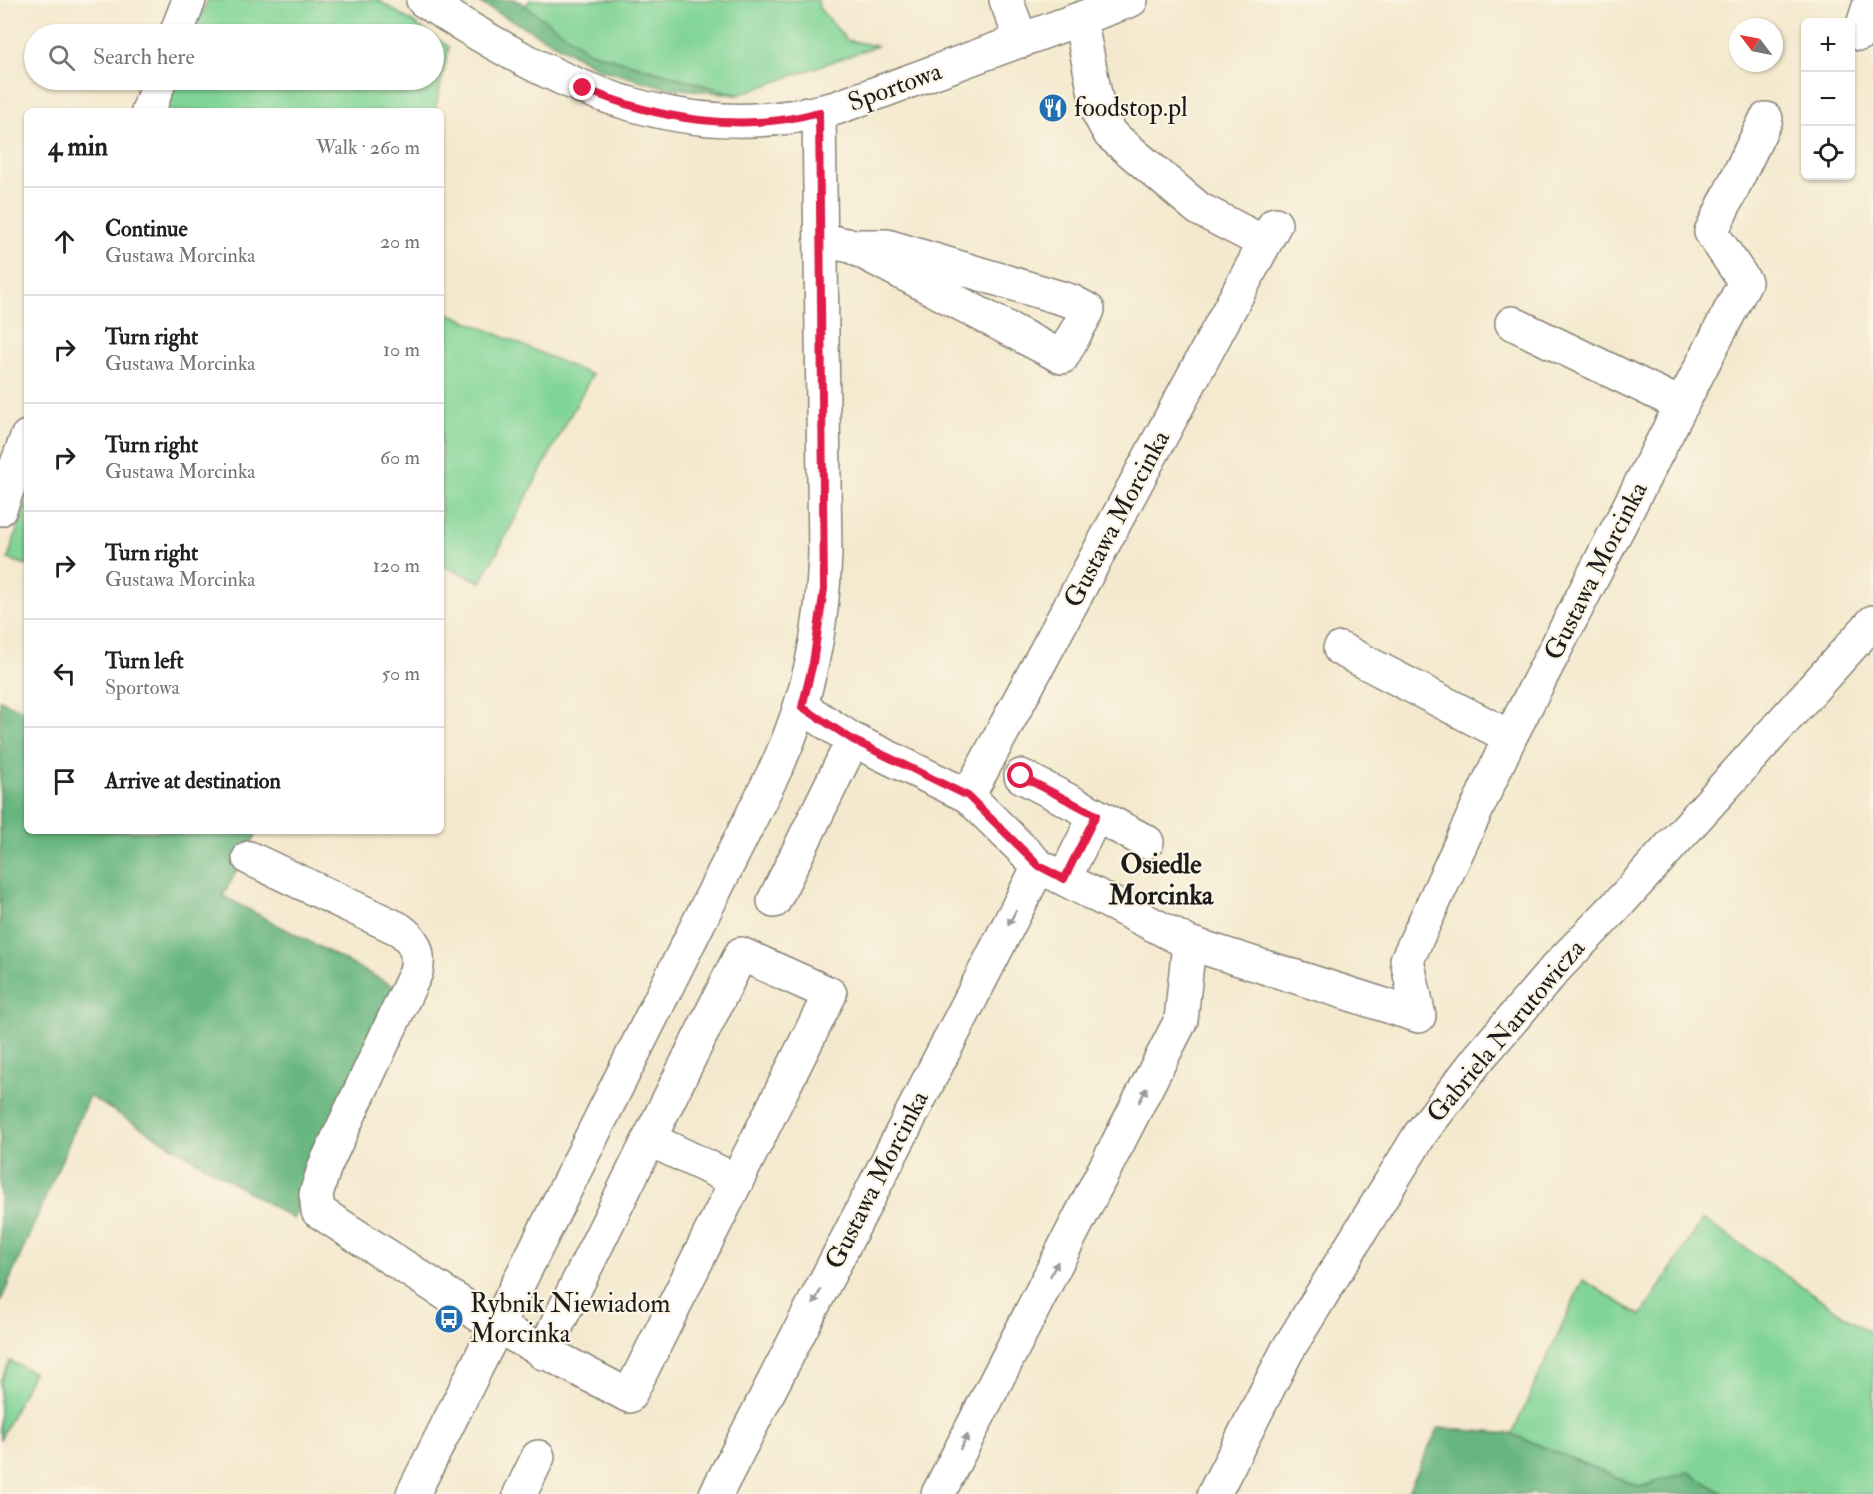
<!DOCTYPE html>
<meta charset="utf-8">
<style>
body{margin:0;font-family:"IM FELL Double Pica",serif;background:#f6f6f6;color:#202124}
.controls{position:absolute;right:18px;top:18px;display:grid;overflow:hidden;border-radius:9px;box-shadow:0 2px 4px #0004}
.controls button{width:54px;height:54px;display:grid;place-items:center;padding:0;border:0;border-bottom:2px solid #e0e0e0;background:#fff;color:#202124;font:30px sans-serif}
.compass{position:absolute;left:1729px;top:18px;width:54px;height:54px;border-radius:50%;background:#fff;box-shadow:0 2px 4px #0004;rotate:302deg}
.stop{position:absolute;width:18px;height:18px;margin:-14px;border:4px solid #e11d48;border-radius:50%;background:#fff}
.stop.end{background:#e11d48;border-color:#fff;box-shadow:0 2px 6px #0008}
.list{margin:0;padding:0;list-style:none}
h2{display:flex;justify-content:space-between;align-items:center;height:78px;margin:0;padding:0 24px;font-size:26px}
h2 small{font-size:20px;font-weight:400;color:#757577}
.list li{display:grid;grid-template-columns:39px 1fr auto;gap:18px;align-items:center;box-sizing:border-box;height:108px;padding:0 24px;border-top:2px solid #e0e0e0}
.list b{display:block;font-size:22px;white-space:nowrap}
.list p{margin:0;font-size:20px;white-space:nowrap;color:#757577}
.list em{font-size:20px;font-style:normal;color:#757577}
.icon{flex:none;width:33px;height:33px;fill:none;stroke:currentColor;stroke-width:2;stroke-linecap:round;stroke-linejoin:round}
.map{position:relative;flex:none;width:1873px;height:1494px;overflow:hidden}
.search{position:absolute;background:#fff;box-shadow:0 2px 4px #0004;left:24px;top:24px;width:420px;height:66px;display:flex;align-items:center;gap:15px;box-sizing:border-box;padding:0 21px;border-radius:33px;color:#757577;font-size:22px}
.panel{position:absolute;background:#fff;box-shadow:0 2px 4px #0004;left:24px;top:108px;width:420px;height:726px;border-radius:9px}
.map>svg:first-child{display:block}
.green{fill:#80d496;stroke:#4e7859;stroke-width:1.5}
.forest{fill:#68b67f;stroke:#42694e;stroke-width:1.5}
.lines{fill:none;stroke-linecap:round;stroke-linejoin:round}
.minor-casing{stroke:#888275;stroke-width:36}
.minor{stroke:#fff;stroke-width:33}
.oneway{fill:#999}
.route{stroke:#e11d48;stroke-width:8}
.labels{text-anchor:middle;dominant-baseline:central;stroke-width:4.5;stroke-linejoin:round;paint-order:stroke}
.street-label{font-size:26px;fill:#1c1c1c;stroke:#fcf5e5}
.poi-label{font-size:26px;fill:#1c1c1c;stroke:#fcf5e5;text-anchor:start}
.neighbourhood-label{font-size:27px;font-weight:bold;fill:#1c1c1c;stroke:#fcf5e5}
</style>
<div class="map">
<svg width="1873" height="1494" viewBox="0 0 1873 1494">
<rect width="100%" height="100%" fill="#fcf5e5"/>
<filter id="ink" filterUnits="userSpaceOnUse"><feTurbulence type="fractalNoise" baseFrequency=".0167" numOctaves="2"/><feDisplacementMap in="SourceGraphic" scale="12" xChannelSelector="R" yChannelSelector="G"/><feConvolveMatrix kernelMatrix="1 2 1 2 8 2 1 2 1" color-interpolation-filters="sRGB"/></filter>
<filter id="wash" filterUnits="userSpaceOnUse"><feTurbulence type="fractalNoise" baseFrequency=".008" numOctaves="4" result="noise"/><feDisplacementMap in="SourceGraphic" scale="24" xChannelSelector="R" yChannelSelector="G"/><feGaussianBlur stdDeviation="1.35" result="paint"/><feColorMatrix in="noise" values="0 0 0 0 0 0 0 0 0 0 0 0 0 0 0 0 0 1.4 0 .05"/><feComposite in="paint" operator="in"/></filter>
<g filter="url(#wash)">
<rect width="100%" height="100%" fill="#f4e9ce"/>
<path class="green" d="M208,0H378L431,34H192Z
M530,0H818L819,8L847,40L877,46L738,95L590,52L525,6Z
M434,36L449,47L435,111H157L171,80H434Z
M441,310L592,375L481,582L441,565Z
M27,498V565L8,559Z
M1703,1219L1873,1335V1494H1724L1688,1472L1640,1487L1512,1434L1583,1280L1641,1316Z
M10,1361L33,1372L0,1440V1381Z"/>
<path class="forest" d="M475,0H517L590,52L738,95L663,87L600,69Z
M0,700L27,712V831H258L223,896L399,989L293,1219L89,1096L0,1303Z
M1438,1428L1512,1434L1640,1487L1688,1472L1724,1494H1407Z"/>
</g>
<g filter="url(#ink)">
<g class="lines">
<g class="minor-casing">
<path id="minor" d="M423,0C554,83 677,149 836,108L1131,0
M1006,0L1022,41
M1080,19L1099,114L1110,134L1199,209L1265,243
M176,34L189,0
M1860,34L1871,0
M148,111L160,80
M822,240L851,246L1062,357L1088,310L1071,301L887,246H851
M1512,323L1682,405
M0,509L27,437
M1340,649L1510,737
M802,707L853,740L968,796L1039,866L1189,943L1419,1016L1407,960L1510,737L1745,282L1711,232L1766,119
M1021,776L1096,815L1064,879
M968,796L1275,224
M1096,815L1147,842
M249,858L399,929C415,940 420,953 416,972L325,1166L316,1194L318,1211L496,1326L629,1396L830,994L741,954L543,1353
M774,901L853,740
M649,1139L737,1181
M413,1494L778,764C809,697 823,627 825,553L819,113
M520,1494L538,1457
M716,1494L1039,866
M938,1494L1181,1020L1189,943
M1214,1494L1287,1351L1421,1133L1478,1059L1556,968L1620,902L1873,622"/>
</g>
<use href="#minor" class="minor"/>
</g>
<defs><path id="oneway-solid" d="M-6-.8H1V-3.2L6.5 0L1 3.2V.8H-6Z" transform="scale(1.5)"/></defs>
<g class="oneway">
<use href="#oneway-solid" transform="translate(1012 918) rotate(117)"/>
<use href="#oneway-solid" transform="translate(1143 1095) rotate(-63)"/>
<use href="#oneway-solid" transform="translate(1054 1269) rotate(-63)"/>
<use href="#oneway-solid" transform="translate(817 1297) rotate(117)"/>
<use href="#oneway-solid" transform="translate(964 1442) rotate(-63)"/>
</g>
</g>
<g class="lines" filter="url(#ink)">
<path class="route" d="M583,88C655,119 742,134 819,112L824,589L813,663L802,707L853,740L968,796L1039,866L1064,879L1096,815L1021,776"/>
</g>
<defs>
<g id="restaurant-disc" transform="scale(1.5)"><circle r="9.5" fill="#1f6fb2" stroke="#fcf5e5"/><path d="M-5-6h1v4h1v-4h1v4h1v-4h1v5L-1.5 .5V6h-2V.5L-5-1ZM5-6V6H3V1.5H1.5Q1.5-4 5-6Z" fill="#fff"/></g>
<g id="bus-disc" transform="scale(1.5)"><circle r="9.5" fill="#1f6fb2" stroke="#fcf5e5"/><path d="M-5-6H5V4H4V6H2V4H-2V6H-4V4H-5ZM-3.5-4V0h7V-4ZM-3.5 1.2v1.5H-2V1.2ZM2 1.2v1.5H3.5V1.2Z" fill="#fff"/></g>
</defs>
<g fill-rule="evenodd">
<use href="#restaurant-disc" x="1053" y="108"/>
<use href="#bus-disc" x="449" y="1319"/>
</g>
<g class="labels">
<g class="street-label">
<text transform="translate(895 87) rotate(-20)">Sportowa</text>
<text transform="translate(1117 519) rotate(-62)">Gustawa Morcinka</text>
<text transform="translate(1596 571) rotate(-63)">Gustawa Morcinka</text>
<text transform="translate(1506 1031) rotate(-50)">Gabriela Narutowicza</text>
<text transform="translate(877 1180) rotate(-63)">Gustawa Morcinka</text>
</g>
<g class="poi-label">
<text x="1074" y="108">foodstop.pl</text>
<text x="470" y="1304">Rybnik Niewiadom<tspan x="470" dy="30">Morcinka</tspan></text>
</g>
<g class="neighbourhood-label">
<text x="1161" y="864">Osiedle<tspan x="1161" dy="31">Morcinka</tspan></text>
</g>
</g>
</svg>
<div class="controls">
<button>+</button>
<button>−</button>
<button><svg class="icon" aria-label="locate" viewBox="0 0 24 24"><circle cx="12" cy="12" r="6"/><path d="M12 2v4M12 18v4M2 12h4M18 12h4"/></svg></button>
</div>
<svg class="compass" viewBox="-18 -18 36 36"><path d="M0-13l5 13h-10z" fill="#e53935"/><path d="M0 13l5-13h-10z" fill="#757577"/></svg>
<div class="stop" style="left:1021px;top:776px"></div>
<div class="stop end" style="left:583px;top:88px"></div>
<div class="search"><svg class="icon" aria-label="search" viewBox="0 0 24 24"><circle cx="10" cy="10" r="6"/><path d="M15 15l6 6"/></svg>Search here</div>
<section class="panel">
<h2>4 min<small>Walk · 260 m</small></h2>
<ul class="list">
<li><svg class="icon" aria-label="ahead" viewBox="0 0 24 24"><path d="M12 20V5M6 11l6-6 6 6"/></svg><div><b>Continue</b><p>Gustawa Morcinka</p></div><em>20 m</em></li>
<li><svg class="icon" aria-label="right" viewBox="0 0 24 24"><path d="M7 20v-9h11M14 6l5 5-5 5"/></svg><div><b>Turn right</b><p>Gustawa Morcinka</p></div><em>10 m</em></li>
<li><svg class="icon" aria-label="right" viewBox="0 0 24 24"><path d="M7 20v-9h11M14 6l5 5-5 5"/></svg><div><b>Turn right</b><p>Gustawa Morcinka</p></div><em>60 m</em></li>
<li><svg class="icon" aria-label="right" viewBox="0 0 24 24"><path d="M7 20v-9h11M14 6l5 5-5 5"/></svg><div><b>Turn right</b><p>Gustawa Morcinka</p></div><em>120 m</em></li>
<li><svg class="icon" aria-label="left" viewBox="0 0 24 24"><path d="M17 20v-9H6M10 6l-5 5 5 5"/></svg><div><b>Turn left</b><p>Sportowa</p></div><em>50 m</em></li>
<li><svg class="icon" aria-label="arrive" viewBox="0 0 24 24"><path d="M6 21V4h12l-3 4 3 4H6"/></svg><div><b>Arrive at destination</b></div></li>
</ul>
</section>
</div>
